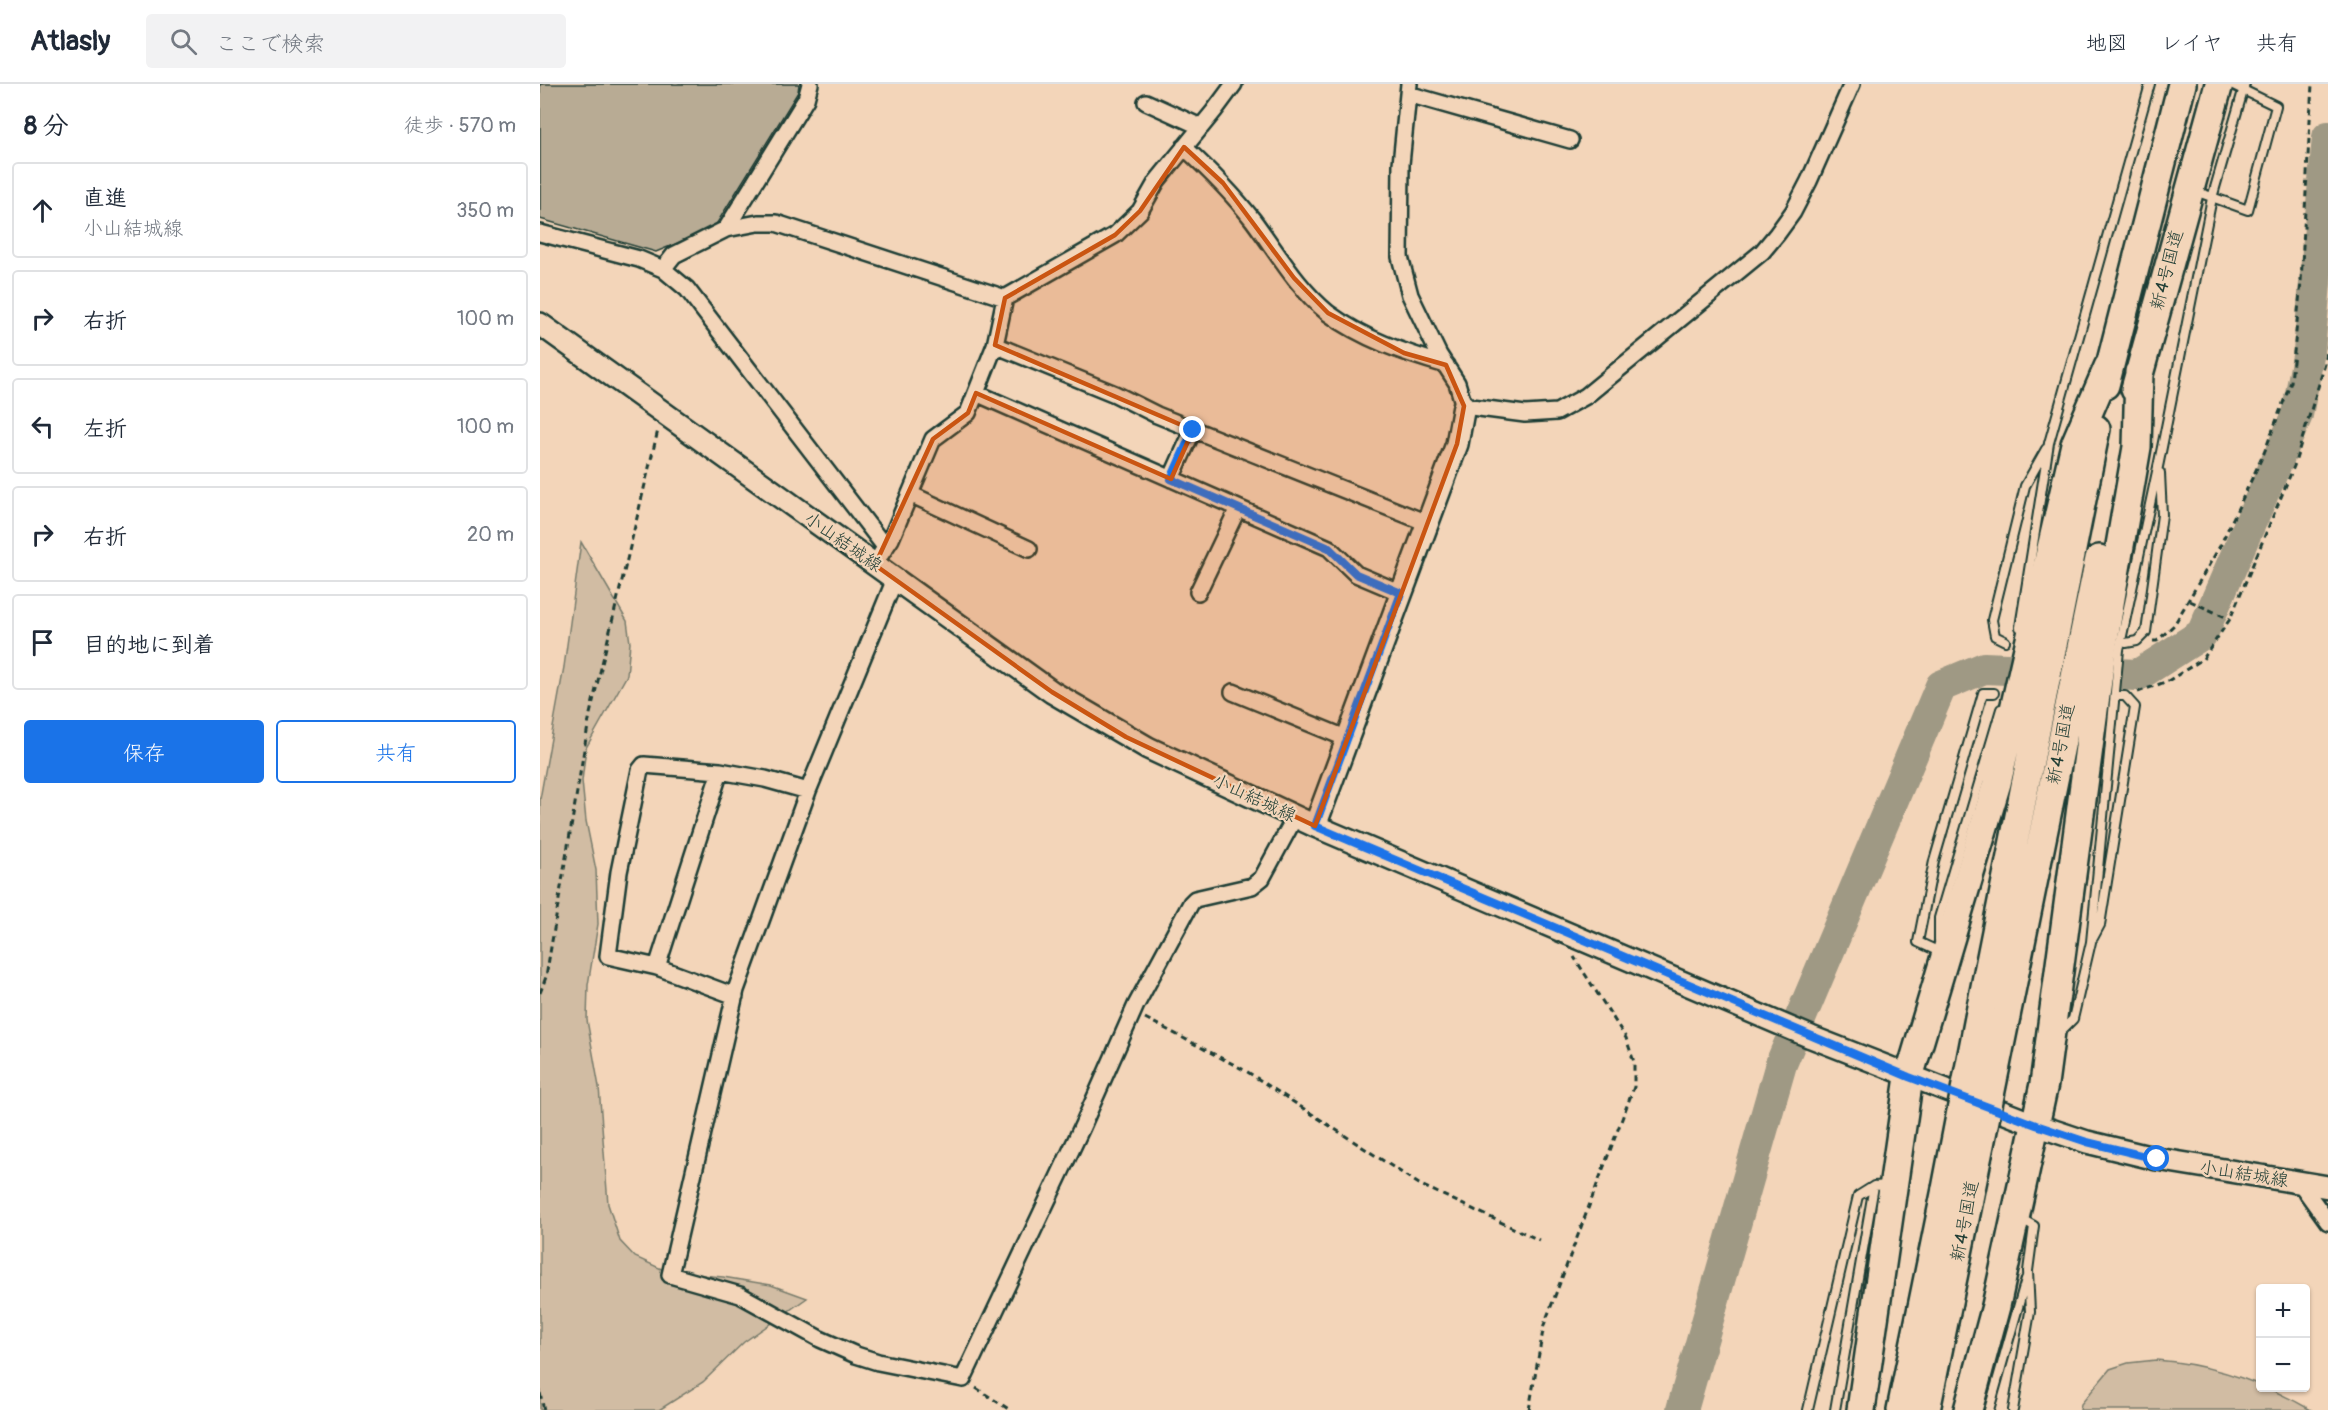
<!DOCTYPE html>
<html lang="ja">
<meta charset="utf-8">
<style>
body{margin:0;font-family:Pangolin,"Klee One",sans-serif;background:#f2f2f3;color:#1f2937}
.controls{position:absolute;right:18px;bottom:18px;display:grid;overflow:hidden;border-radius:6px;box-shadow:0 2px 4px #0004}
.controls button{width:54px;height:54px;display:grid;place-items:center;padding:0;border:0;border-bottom:2px solid #e0e1e3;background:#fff;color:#1f2937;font:30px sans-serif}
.stop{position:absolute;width:18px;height:18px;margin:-14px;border:4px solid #1a73e8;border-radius:50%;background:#fff}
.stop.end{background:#1a73e8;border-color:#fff;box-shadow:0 2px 6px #0008}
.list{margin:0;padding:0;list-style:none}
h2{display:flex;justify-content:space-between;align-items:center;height:78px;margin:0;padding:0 24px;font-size:26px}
h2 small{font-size:20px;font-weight:400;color:#747a83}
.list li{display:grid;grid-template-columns:39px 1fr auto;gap:18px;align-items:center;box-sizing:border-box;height:96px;margin:0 12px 12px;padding:0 12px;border:2px solid #e0e1e3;border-radius:6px}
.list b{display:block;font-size:22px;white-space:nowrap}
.list p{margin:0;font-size:20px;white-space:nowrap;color:#747a83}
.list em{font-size:20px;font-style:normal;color:#747a83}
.actions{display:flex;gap:12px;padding:18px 24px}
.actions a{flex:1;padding:14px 0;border:2px solid #1a73e8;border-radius:6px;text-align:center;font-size:21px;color:#1a73e8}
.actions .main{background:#1a73e8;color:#fff}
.icon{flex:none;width:33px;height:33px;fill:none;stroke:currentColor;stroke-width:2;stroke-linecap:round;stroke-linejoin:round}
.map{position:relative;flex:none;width:1788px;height:1326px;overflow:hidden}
header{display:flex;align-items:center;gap:36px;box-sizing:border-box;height:84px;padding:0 30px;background:#fff;border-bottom:2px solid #e0e1e3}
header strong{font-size:28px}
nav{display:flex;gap:33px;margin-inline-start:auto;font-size:21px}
.search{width:420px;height:54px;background:#f2f2f3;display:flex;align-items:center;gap:15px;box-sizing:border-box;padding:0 21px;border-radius:6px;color:#747a83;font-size:22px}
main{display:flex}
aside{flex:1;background:#fff}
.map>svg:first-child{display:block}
.green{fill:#d1bca3;stroke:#787c6c;stroke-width:1.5}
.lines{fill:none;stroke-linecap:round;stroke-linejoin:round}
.river{stroke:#9f9984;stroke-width:32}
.building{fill:#b8ab94;stroke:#1f3d34;stroke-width:1.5}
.lane-casing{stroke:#1f3d34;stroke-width:12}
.street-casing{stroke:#1f3d34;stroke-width:20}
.secondary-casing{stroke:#1f3d34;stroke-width:26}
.highway-casing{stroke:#1f3d34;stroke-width:32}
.path{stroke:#1f3d34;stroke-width:3;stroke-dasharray:6 4.5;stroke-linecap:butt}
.lane{stroke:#f3d5b9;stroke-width:8}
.street{stroke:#f3d5b9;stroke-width:15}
.secondary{stroke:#f3d5b9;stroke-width:21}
.highway{stroke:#f3d5b9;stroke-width:27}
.highway-bridge-casing{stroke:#1f3d34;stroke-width:32;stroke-linecap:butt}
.highway-bridge{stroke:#f3d5b9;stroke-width:27}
.route{stroke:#1a73e8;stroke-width:8}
.marked{fill:#ca5512;fill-opacity:0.2;stroke:#ca5512;stroke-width:4.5;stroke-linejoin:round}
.labels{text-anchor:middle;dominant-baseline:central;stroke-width:4.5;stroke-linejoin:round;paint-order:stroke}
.street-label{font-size:18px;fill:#1f3d34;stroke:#f3d5b9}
</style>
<header>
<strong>Atlasly</strong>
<div class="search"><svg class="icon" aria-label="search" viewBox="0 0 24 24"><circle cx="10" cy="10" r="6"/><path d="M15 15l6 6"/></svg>ここで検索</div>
<nav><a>地図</a><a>レイヤ</a><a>共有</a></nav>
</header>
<main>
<aside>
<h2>8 分<small>徒歩 · 570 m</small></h2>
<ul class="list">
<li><svg class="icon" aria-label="ahead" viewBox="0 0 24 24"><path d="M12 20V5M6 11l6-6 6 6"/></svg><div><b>直進</b><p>小山結城線</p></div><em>350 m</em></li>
<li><svg class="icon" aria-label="right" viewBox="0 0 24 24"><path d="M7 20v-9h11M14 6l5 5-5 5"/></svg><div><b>右折</b></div><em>100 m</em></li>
<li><svg class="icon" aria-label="left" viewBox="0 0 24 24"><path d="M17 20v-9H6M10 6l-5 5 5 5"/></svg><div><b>左折</b></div><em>100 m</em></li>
<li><svg class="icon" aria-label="right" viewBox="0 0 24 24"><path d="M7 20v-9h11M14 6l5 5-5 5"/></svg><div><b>右折</b></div><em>20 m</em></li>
<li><svg class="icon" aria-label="arrive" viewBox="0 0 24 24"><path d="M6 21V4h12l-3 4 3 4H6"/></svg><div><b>目的地に到着</b></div></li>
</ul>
<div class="actions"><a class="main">保存</a><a>共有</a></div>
</aside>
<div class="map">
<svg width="1788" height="1326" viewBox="0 0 1788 1326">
<rect width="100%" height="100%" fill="#f3d5b9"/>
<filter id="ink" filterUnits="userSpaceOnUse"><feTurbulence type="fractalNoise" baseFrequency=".0167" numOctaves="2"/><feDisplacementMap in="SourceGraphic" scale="12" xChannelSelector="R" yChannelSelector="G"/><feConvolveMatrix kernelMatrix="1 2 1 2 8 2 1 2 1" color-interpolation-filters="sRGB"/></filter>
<g filter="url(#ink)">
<path class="green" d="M41,458L87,537L90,559L87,591L46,664L42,697L46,737L56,786L58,840L48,901L47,936L59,1003L68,1120L80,1157L95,1173L128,1188L183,1193L231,1201L267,1214L204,1258L163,1298L119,1326H0V715L24,583Z
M1616,1276C1671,1280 1724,1299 1771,1326H1540L1541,1320L1570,1285L1588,1279Z"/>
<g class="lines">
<path class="river" d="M1142,1326L1241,980L1401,602L1444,584L1598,591L1662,550L1757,331L1769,267L1788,53"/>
</g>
<path class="building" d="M0,0H259L258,8L174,144L116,168L0,135Z"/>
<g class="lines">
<g class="lane-casing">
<path id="lane" d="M1655,107L1708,126L1736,22L1691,0
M1480,543L1509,359L1610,0
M1465,557L1455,552L1452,536L1485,402L1506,365
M1586,559L1597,557L1606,548L1622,431L1620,389
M1553,854L1560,841L1595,623L1585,612H1576
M1399,856V834L1461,625
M1402,869L1378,858L1394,777L1443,609H1454
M1518,950L1533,935L1551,858L1579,566L1619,378L1672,114L1705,0
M1268,1326L1318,1112L1334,1102
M1295,1326L1334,1102L1348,1101
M1449,1326L1486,1195
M1473,1326L1490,1228L1488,1187L1494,1142L1480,1134"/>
</g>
<g class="street-casing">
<path id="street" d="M869,0L861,80L860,173L870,211L899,271L917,299L924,322L985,330L1017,328L1046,312L1222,168L1237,150L1253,128L1269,97L1312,0
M868,10L1030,56
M606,18L661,43
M644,63C669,86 692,109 713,136C737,168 757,204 788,229C823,255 865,269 906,281
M186,145L266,15L270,0
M0,149L99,175L123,185L147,205L345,463
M123,185L134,171L186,145L218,139H236L465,214L575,151L600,127L617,97L674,27L694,0
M455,261L575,310L617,331L887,439
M436,309L789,464L816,490L861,509
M631,395L653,346
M370,410L489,465
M341,470L351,455L393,355L428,329L455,261L465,214
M355,495L268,707L196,906L130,1191L200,1211L280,1255L316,1271L338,1278L423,1295L542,1043L596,921L651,819L655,815L712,802L722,794L755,733
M658,508L698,424
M693,608L808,655
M117,883L180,687
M195,912L117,883L68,872L79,788L100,686L104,681L180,687L225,695L268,707
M1760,1099L1788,1138"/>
</g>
<g class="secondary-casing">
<path id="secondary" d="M0,240L512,608L608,664L775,742L1271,953L1496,1041L1547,1058L1617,1075L1788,1103
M775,742L917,360L924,322"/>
</g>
<g class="highway-casing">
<path id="highway" d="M1565,301L1642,0
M1595,305L1679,0
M1441,923L1556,345
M1466,932L1559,475
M1321,1326L1369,993L1457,699L1535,360L1568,283
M1361,1326L1406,1105
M1386,1326L1429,1115
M1428,1326L1456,1222L1504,1000L1562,566L1597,363L1599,288"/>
</g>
<path class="path" d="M1650,517L1690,535
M1613,557H1617L1634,541L1680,462L1724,369L1751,298L1761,198L1772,0
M1598,608L1628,597L1663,575L1690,535L1754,382L1785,280L1788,261
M0,909L6,893L50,630L118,346
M605,934L706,987L879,1100L999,1156
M436,1304L470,1326
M0,1309L4,1326
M989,1326L1004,1241L1094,1003V978L1086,954L1034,873"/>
<use href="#lane" class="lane"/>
<use href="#street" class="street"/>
<use href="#secondary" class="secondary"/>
<use href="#highway" class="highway"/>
<g class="highway-bridge-casing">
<path id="highway-bridge" d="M1406,1105L1441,923
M1429,1115L1466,932"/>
</g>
<use href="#highway-bridge" class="highway-bridge"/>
</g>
</g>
<g class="lines" filter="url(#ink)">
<path class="route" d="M653,346L631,395L789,464L816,490L861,509L775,742L1369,993L1496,1041L1547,1058L1617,1075"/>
</g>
<path class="marked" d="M644,63L683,99L754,194L788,229L864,269L906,281L924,322L917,360L775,742L586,653L512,608L335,481L393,355L428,329L436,309L631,395L653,346L455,261L465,214L575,151L600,127Z"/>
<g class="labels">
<g class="street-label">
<text transform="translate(1627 186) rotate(-75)">新4号国道</text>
<text transform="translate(303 458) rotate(35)">小山結城線</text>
<text transform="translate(1521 660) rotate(-79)">新4号国道</text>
<text transform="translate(714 714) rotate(25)">小山結城線</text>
<text transform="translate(1704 1090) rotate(9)">小山結城線</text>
<text transform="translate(1425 1137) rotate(-79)">新4号国道</text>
</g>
</g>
</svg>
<div class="controls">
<button>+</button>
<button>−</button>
</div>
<div class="stop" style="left:1617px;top:1075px"></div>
<div class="stop end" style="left:653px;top:346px"></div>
</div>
</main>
